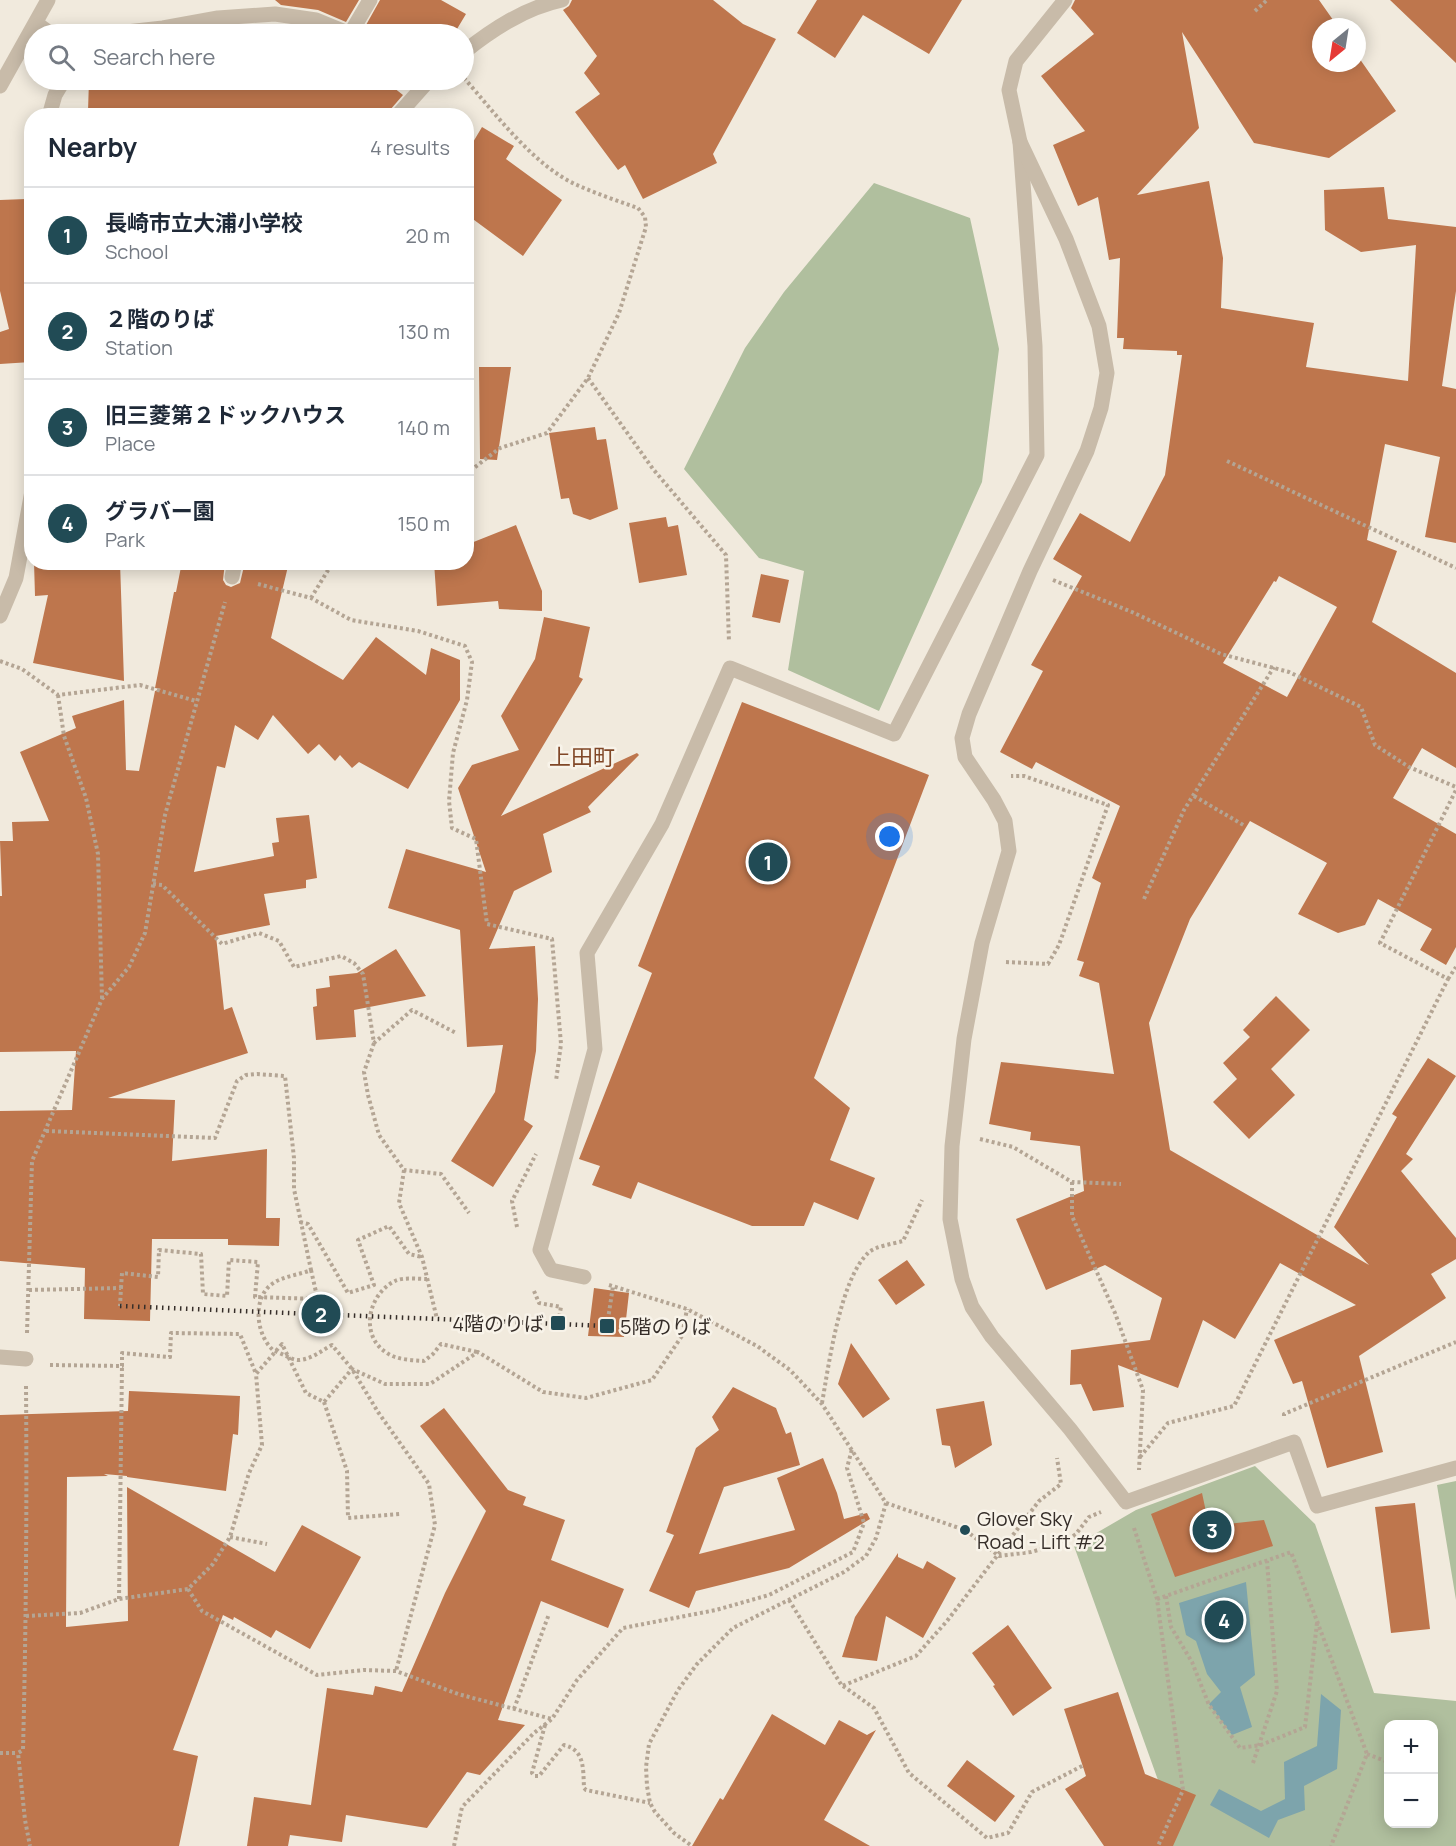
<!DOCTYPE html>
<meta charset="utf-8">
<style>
body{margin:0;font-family:Manrope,"Noto Sans JP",sans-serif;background:#f2f2f3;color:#1f2937}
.controls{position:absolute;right:18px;bottom:18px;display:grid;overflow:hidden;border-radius:12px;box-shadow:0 3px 15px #0003}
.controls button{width:54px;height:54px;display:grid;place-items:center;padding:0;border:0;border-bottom:2px solid #e0e1e3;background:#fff;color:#1f2937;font:30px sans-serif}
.compass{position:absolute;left:1312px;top:18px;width:54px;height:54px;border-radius:50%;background:#fff;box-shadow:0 3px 15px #0003;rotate:210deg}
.you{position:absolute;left:890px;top:837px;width:21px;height:21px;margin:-15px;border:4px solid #fff;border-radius:50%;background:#1a73e8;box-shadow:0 0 0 9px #1a73e833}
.badge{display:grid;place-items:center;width:39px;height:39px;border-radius:50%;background:#214b55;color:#fff;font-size:20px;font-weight:700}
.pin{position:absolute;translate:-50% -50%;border:3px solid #fff;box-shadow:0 2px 6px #0006}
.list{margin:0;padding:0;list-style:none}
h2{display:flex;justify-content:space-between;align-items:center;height:78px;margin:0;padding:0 24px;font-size:26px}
h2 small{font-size:20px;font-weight:400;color:#747a83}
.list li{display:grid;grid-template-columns:39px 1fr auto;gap:18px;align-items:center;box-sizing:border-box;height:96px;padding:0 24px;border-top:2px solid #e0e1e3}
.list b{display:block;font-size:22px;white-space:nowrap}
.list p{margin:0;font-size:20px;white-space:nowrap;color:#747a83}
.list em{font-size:20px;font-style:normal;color:#747a83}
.icon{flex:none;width:33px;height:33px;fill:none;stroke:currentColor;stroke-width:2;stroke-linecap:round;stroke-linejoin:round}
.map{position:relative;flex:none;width:1456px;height:1846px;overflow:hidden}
.search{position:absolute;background:#fff;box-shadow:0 3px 15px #0003;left:24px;top:24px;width:450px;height:66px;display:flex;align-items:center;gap:15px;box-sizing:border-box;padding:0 21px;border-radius:33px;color:#747a83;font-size:22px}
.panel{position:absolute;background:#fff;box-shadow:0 3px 15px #0003;left:24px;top:108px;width:450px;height:462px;border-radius:24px}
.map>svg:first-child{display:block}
.green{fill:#b0bf9e;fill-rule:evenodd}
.water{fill:#7da4ac}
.building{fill:#be764d;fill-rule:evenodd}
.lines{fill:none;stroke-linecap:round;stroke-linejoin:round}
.path{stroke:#b4a594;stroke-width:4;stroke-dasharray:3 3;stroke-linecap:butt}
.service{stroke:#c8bba9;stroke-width:15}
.minor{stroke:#c8bba9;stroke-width:15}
.rail{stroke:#362e29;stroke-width:4.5;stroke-dasharray:1.5 4.5;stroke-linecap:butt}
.poi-dot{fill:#214b55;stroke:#f8f3e9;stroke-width:2}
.labels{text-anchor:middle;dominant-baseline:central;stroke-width:5;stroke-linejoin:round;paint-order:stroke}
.poi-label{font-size:20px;fill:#362e29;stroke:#f8f3e9;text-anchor:start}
.quarter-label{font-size:22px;fill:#804727;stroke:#f8f3e9}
</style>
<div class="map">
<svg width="1456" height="1846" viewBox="0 0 1456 1846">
<rect width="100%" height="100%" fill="#f1eadd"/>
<path class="green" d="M874,183L970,218L999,349L982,482L879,711L788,670L804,571L759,558L684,469L745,348L784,292Z
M1255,1466L1315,1524L1374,1693L1456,1701V1846H1140L1163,1794L1074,1546L1136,1510ZM1388,1724H1434V1824H1388Z
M1456,1481V1600L1437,1485Z"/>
<path class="water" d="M1246,1582L1255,1675L1240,1687L1252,1727L1232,1735L1209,1704L1221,1692L1207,1674L1196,1641L1186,1635L1179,1603Z
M1321,1694L1341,1710L1337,1769L1304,1786L1305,1810L1278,1820L1269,1838L1210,1805L1219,1789L1261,1811L1285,1799L1284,1762L1317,1746Z"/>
<path class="building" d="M275,0H359L346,22L318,10L281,5Z
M380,0H441L466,14L454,34H361Z
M572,0H713L743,24L776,39L713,154L717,163L643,199L625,165L618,170L575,112L600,94L584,73L597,56L563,10L569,6Z
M817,0H962L929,54L863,15L835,58L797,33Z
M1075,0H1319L1338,27H1321V63H1357V55L1396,111L1329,158L1254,143L1182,32L1199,128L1137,195L1209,181L1223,258L1221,308L1314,323L1306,367L1408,381L1416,245L1361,252L1325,230L1324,190L1384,187L1388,219L1456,227V291L1442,386L1456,389V543L1425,537L1440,457L1385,444L1367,540L1397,551L1372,622L1456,673V768L1422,748L1393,798L1456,834V947L1446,965L1420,950L1432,929L1378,899L1365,925L1338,933L1298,914L1327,863L1250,821L1190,919L1149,1023L1170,1150L1369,1265L1334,1227L1397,1117L1392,1114L1428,1058L1456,1076L1406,1154L1413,1159L1401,1171L1456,1238V1259L1431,1274L1446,1298L1359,1356L1383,1452L1327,1468L1302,1381L1293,1384L1274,1340L1356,1305L1280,1263L1235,1339L1203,1320L1178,1388L1118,1365L1124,1407L1093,1411L1081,1384L1070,1385L1071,1350L1150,1340L1162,1298L1105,1265L1046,1290L1016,1219L1084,1191L1080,1146L1030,1140L1031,1132L989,1124L1001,1062L1114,1074L1099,983L1079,976L1084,962L1077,960L1101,883L1092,878L1120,806L1036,762L1032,769L1000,752L1043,671L1031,665L1082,576L1053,559L1080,513L1130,542L1165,475L1182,355H1177V351L1123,349L1124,338H1117L1120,258L1109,260L1098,197L1078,206L1053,145L1085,131L1041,76L1094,34L1071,8ZM1279,576L1337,607L1287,697L1223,663L1274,581L1276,582Z
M1390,0H1456V63Z
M89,80H384L403,95L390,110L387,116H172L88,111Z
M482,127L514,146L506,159L562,200L523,256L466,214V154Z
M26,199L31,362L0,364V332L9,329L0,291V200Z
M479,367H511L497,460L480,459Z
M595,427L597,440L606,439L618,509L590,520L573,514L569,498L561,499L549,433Z
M666,517L668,527L678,525L687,575L639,583L629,523Z
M516,525L542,591V611L499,609L498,601L437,606L434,562H466V545Z
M34,562H120L124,681L33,663L48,595L35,596Z
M182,562H225L223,580L226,585L231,587L240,583L245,562H289L271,638L343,680L376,637L426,675L431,648L460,660V700L408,789L359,762L352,768L340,755L335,761L319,744L308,754L273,715L258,740L235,725L225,768L217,766L194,872L274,856L272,843L279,842L276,818L309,815L317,878L306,880V888L264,894L270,925L216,936L224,1010L232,1007L248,1053L108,1098L175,1100L172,1161L267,1149L266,1218H280L279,1246L228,1245V1239H152L150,1321L84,1319L85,1268L0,1261V1111L72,1110L76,1051L0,1052V896H2L0,841H13L12,822L49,821L20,752L76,728L72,716L124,700L126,770L139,771L155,691L161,689L155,688L174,592H176Z
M761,574L789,580L780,623L752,617Z
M544,617L590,627L579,677L583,679L501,816L637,753L639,755L588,807L591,812L543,834L552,872L514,891L489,949L535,946L538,999L536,1051L524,1120L533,1126L493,1187L451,1161L495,1092L503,1045L467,1047L460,930L388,908L406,849L486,872L458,788L472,765L519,750L501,716L535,659Z
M742,702L929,775L814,1078L850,1108L830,1160L875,1178L858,1220L814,1202L804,1226H752L638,1182L631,1199L592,1185L600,1166L579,1159L652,973L638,966Z
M396,949L426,996L354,1010L356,1037L316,1040L313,1007L317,1006L316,989L330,987L329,976L357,973Z
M1276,996L1310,1030L1271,1069L1295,1095L1249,1139L1213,1102L1237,1079L1223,1063L1250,1037L1243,1030Z
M907,1260L925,1285L896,1305L878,1280Z
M594,1288L629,1293L624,1337L588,1336Z
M851,1343L890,1399L863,1418L838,1384Z
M733,1387L776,1408L786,1434L791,1432L800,1465L724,1487L699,1554L795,1530L777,1478L823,1458L837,1493L844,1519L867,1513L870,1519L789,1568L696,1591L689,1608L649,1591L674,1535L666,1532L696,1448L719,1430L712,1417Z
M129,1391L240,1396L238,1435L233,1434L226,1491L127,1477V1476L104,1474L108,1476L67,1477L66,1627L128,1621L127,1487L275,1572L302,1525L361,1557L310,1649L276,1630L271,1638L234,1617L233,1620L223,1615L173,1750L198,1756L179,1846H0V1415L128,1411Z
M984,1401L992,1445L955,1468L950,1446L942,1445L936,1409Z
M444,1408L508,1490L526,1497L523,1505L565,1520L551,1560L624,1589L608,1628L541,1601L498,1720L525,1725L480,1775L467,1772L427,1828L346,1815L342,1842L290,1835L288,1846H247L254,1797L311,1805L327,1688L373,1695L375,1686L402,1692L445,1593L486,1511L420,1426Z
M1202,1493L1209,1526L1264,1520L1273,1546L1175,1577L1151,1514Z
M1415,1503L1430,1629L1391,1633L1375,1507Z
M898,1553V1557L923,1569L927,1561L956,1578L923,1638L886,1616L877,1661L842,1657L855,1617Z
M1008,1625L1052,1688L1013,1716L993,1686L995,1685L972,1653Z
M1118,1692L1145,1774L1196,1795L1173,1846H1104L1065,1789L1086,1776L1064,1709Z
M772,1714L825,1745L839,1720L867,1735L876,1730L824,1820L870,1846H692L720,1798L723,1800Z
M967,1760L1015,1796L995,1822L947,1786Z"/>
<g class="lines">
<path class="path" d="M1255,11L1267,0
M464,78C495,113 534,166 577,185C597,194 618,201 638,208L645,217L646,227L619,313L588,378L547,433L500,448L466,474
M588,378L653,469L726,555L729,642
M1227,461L1456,568
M1053,580L1132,612L1221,654L1289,672L1361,707L1375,745L1409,767L1456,787
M258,584L311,598L351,620L418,631L465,646L472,662L467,700L453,753L449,801L452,828L476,839L487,924L552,939L561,1044L556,1081
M311,598L333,562
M0,661L22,669L58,695L140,685L196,701
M58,695L64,736L86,798L98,854L102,998
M1194,796L1245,826
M153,884L162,885L222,944L259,933L279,941L294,967L341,956L354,963L363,974L374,1043L412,1010L456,1033
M1144,899L1184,810L1274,667
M1006,962L1048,964L1059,945L1108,805L1024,776H1011
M1448,979L1456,967
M374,1043L364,1072L368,1095L379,1135L404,1170L441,1174L469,1213
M46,1131L215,1138L237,1081L246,1075L257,1074L285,1076L294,1158V1189L311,1270C299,1275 283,1276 272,1284C252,1298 256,1335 273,1350C277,1352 282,1354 286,1356C290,1358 294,1360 299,1360C312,1359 321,1351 332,1345L352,1369L378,1412L429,1484L435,1525L396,1671
M980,1139L1013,1147L1072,1182L1121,1184
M404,1170L399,1203L422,1257L437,1319
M1072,1182V1216L1115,1313L1143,1390L1139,1470
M300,1222L308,1224L348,1293L374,1285L358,1240L389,1226L409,1254L422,1257
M517,1227L512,1201L536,1154
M311,1270L321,1314
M427,1279C418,1279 403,1277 395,1281C368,1294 359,1336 387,1353C397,1360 412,1360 424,1361L433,1354L441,1344L477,1352
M609,1285L687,1309L757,1346L790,1370L822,1404L886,1503L876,1538L866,1556L844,1572L733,1628L697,1664L678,1690L649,1744L646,1767L647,1786L650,1803L655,1812L674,1833L692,1846
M121,1288L122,1273L158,1277L159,1250L201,1254L203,1294L227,1296L229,1260L258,1262L255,1297L318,1299
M29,1290L121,1288L120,1306
M534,1291L539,1303L561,1307L558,1323
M607,1326L613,1286
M27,1333L32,1161L102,999L129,967L145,933L165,815L225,602
M50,1365L122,1366V1353L170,1357L171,1333L240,1334L256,1374L282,1344L306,1393L324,1402L352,1369L385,1384H430L478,1352L543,1392L586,1398L652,1380L682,1336L687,1309
M26,1386C27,1508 26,1629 23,1750L18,1753L25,1820L30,1846
M324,1402L347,1471L348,1518L400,1514
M822,1403C829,1364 840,1280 868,1253C875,1246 893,1244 903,1241L922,1200
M1284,1416V1414L1456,1342
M1140,1457L1168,1423L1234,1406L1448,979L1380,943L1456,790
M886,1503L965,1530L999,1556L1031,1552L1063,1543L1076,1534L1089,1517L1101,1512
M1134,1528L1157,1599L1183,1790L1158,1846
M230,1537L267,1544
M188,1589L202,1611L317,1675L364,1670L396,1671L458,1694L552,1719
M1166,1596L1171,1627L1192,1662L1209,1705L1240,1748L1261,1745L1305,1727L1317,1623
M119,1599L122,1366
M1157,1599L1291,1552L1367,1754L1331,1846
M789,1600L842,1686L916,1656L947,1621L1039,1501L1061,1484L1057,1458
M26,1616L80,1613L119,1599L188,1589L213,1564L230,1537L249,1473L262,1445L256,1374
M843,1686L874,1708L909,1773L987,1838L1008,1833L1032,1792L1084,1765
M514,1709L549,1614
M545,1725L532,1773L535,1776H539L564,1745C585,1750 583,1769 584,1788L586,1790L650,1803
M0,1753H18
M1367,1754L1388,1762
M1253,1763L1277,1691L1267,1561
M454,1846L462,1807L534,1733L552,1719L577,1680L623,1628L716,1610L769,1595L853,1552L864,1523L847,1468L852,1449"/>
<path class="service" d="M584,1277L551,1270L540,1250L595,1049L587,953L662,824L730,668L894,734L1037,455L1035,346L1020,142"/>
<path class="minor" d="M1065,0L1016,61L1009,90L1020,142L1066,239L1099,326L1107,373L1101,408L1087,451L1030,571L969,714L962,738L965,757L994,800L1005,821L1009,851L982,943L964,1039L952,1146L950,1219L962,1279L972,1307L992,1337L1070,1429L1126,1502L1294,1442L1317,1506L1456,1468
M36,23L51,34
M108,34L163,28L218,18L275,14L316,20L350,34
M350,34L370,0
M464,52C493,29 525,8 562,0
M0,86L48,0
M49,116L55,95L64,80
M397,116L429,80
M232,577L235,562
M0,616L16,578L32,491
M0,1357L26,1359"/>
<path class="rail" d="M120,1306L607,1326"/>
</g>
<g class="poi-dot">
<rect x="550" y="1315" width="16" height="16" rx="3"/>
<rect x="599" y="1318" width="16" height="16" rx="3"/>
<circle cx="965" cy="1530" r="6"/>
</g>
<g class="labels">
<g class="poi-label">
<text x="544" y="1323" text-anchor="end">4階のりば</text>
<text x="620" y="1326">5階のりば</text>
<text x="977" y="1518">Glover Sky<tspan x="977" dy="23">Road - Lift #2</tspan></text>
</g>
<g class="quarter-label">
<text x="582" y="757">上田町</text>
</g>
</g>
</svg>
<div class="controls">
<button>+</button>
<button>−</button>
</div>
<svg class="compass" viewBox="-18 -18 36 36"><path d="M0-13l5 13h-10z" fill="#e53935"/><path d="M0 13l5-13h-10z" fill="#747a83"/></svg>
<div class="you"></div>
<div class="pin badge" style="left:768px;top:862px">1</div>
<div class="pin badge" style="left:321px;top:1314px">2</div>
<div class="pin badge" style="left:1212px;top:1530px">3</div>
<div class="pin badge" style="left:1224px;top:1620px">4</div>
<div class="search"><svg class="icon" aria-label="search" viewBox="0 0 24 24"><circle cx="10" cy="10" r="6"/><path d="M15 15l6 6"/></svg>Search here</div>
<section class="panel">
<h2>Nearby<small>4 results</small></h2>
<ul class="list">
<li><span class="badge">1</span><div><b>長崎市立大浦小学校</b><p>School</p></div><em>20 m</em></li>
<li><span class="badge">2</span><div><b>２階のりば</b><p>Station</p></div><em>130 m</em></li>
<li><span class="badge">3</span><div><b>旧三菱第２ドックハウス</b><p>Place</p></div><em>140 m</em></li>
<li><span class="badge">4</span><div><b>グラバー園</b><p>Park</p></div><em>150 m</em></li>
</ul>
</section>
</div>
